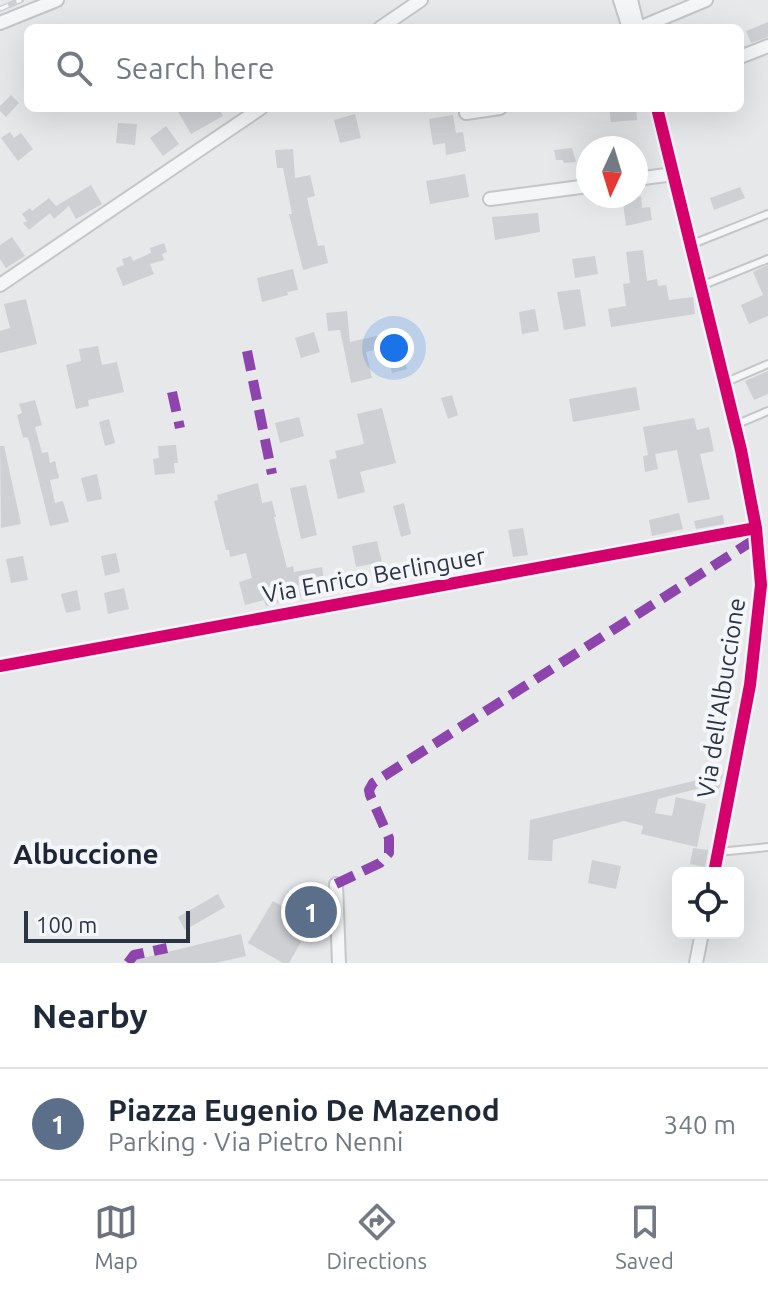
<!DOCTYPE html>
<meta charset="utf-8">
<style>
body{margin:0;font-family:Ubuntu,sans-serif;background:#f6f6f7;color:#1f2937}
.controls{position:absolute;right:24px;bottom:24px;display:grid;overflow:hidden;border-radius:12px;box-shadow:0 8px 32px #0002}
.controls button{width:72px;height:72px;display:grid;place-items:center;padding:0;border:0;border-bottom:2px solid #e0e1e3;background:#fff;color:#1f2937;font:40px sans-serif}
.compass{position:absolute;left:576px;top:136px;width:72px;height:72px;border-radius:50%;background:#fff;box-shadow:0 8px 32px #0002;rotate:184deg}
.scale{position:absolute;left:24px;bottom:20px;width:166px;box-sizing:border-box;padding-left:8px;border:4px solid #2b3445;border-top:0;font-size:22px;line-height:28px;white-space:nowrap;color:#2b3445;-webkit-text-stroke:6px #f4f6f9;paint-order:stroke}
.you{position:absolute;left:394px;top:348px;width:28px;height:28px;margin:-20px;border:6px solid #fff;border-radius:50%;background:#1a73e8;box-shadow:0 0 0 12px #1a73e833}
.badge{display:grid;place-items:center;width:52px;height:52px;border-radius:50%;background:#6c737f;color:#fff;font-size:26px;font-weight:700}
.pin{position:absolute;translate:-50% -50%;border:4px solid #fff;box-shadow:0 2px 8px #0006}
.list{margin:0;padding:0;list-style:none}
h2{display:flex;justify-content:space-between;align-items:center;height:104px;margin:0;padding:0 32px;font-size:34px}
h2 small{font-size:26px;font-weight:400;color:#747a83}
.list li{display:grid;grid-template-columns:52px 1fr auto;gap:24px;align-items:center;box-sizing:border-box;height:112px;padding:0 32px;border-top:2px solid #e0e1e3}
.list b{display:block;font-size:30px;white-space:nowrap}
.list p{margin:0;font-size:26px;white-space:nowrap;color:#747a83}
.list em{font-size:26px;font-style:normal;color:#747a83}
.icon{flex:none;width:44px;height:44px;fill:none;stroke:currentColor;stroke-width:2;stroke-linecap:round;stroke-linejoin:round}
.map{position:relative;flex:none;width:768px;height:963px;overflow:hidden}
.search{position:absolute;background:#fff;box-shadow:0 8px 32px #0002;left:24px;right:24px;top:24px;height:88px;display:flex;align-items:center;gap:20px;box-sizing:border-box;padding:0 28px;border-radius:12px;color:#747a83;font-size:30px}
.sheet{height:216px;background:#fff}
nav{display:flex;justify-content:space-around;align-items:center;box-sizing:border-box;height:112px;border-top:2px solid #e0e1e3;background:#fff;font-size:22px;color:#747a83}
nav a{display:grid;justify-items:center;gap:4px}
nav .on{color:#6c737f}
.map>svg:first-child{display:block}
.building{fill:#ced0d3}
.lines{fill:none;stroke-linecap:round;stroke-linejoin:round}
.lane-casing{stroke:#c4c6c8;stroke-width:10}
.street-casing{stroke:#c4c6c8;stroke-width:16}
.lane{stroke:#f5f6f7;stroke-width:6}
.street{stroke:#f5f6f7;stroke-width:12}
.rail-casing{stroke:#cecfd2;stroke-width:6}
.rail{stroke:#f4f6f9;stroke-width:3;stroke-dasharray:9;stroke-linecap:butt}
.quiet{stroke:#8e44ad;stroke-width:10;stroke-dasharray:20 10;stroke-linecap:butt}
.cycleway-casing{stroke:#f4f6f9;stroke-width:17}
.cycleway{stroke:#d6006c;stroke-width:12}
.labels{text-anchor:middle;dominant-baseline:central;stroke-width:8;stroke-linejoin:round;paint-order:stroke}
.street-label{font-size:24px;fill:#2b3445;stroke:#f4f6f9}
.quarter-label{font-size:28px;font-weight:bold;fill:#1d2536;stroke:#f4f6f9}
</style>
<div class="map">
<svg width="768" height="963" viewBox="0 0 768 963">
<rect width="100%" height="100%" fill="#e6e8ea"/>
<path class="building" d="M768,22V37L751,43L746,31Z
M11,95L19,103L6,117L0,111V106Z
M176,108H219L223,116L191,134Z
M609,108H636L637,120L611,122Z
M355,114L361,138L340,143L334,120Z
M453,115L456,133L463,132L466,151L446,155L445,143L433,145L429,119Z
M118,123L137,124L135,145L116,143Z
M166,126L179,144L163,156L150,138Z
M10,132L14,138L21,133L33,149L18,161L1,138Z
M572,148L576,162L564,163L563,160H556L554,150Z
M293,149L295,178L310,175L315,196L307,198L318,246L324,245L328,263L303,270L289,214H292L283,168H277L275,150Z
M465,174L469,197L430,204L426,181Z
M91,185L102,204L76,219L69,206L54,219L50,213L29,230L23,223L27,221L22,214L30,208L32,211L49,198L56,206Z
M740,187L745,198L714,210L710,198Z
M641,196L642,208L650,207L652,220L626,226L623,202Z
M538,213L540,232L495,240L492,217Z
M12,237L25,256L6,268L0,259V245Z
M164,243L167,252L162,254L164,260L150,264L154,274L123,286L116,268L124,265L122,259L131,256L133,261L151,253L150,248Z
M643,250L647,281L657,279L658,286L666,285L669,300L693,297L695,314L611,327L608,309L626,306L623,284L630,283L626,252Z
M595,256L598,274L575,278L572,259Z
M768,265V316L749,324L741,305L763,295L753,272Z
M293,269L298,290L287,292L288,295L262,302L257,278Z
M580,289L586,326L564,330L557,292Z
M26,299L37,344L0,353V331L10,328L4,304Z
M535,309L539,331L522,334L519,312Z
M347,311L350,342L399,331L407,369L392,373L386,347L366,352L372,378L351,383L340,330L328,331L326,313Z
M314,332L320,352L301,358L295,338Z
M98,346L102,365L117,362L124,392L88,400L89,406L76,409L66,365L81,361L79,349Z
M768,371V394L754,400L745,381Z
M636,387L640,410L573,422L569,399Z
M452,395L458,415L448,419L441,398Z
M35,400L42,425L35,427L42,453L48,452L50,463L55,461L59,478L50,480L55,503L63,501L69,522L50,526L29,441L27,437L23,438L17,415L22,413L19,404Z
M382,408L396,463L360,472L365,492L338,499L329,460L337,458L335,451L364,444L357,414Z
M299,417L304,436L280,443L275,423Z
M694,418L697,430L709,427L714,451L700,454L710,499L688,503L677,450L655,454L658,469L645,472L643,456L648,455L643,427Z
M109,419L115,443L105,446L99,422Z
M176,445L178,463H174L175,473L155,475L153,459L159,458L158,446Z
M0,446H4L21,524L1,528Z
M97,474L102,499L87,502L81,478Z
M258,483L262,503L272,501L276,517H274L287,568L293,566L294,572L322,567L324,580L298,585L301,597L266,606L264,600L245,605L239,582L252,578L246,553L230,557L229,550H226L214,501L218,500L217,495Z
M306,485L317,535L301,539L290,488Z
M404,503L411,534L401,537L393,506Z
M679,513L683,529L652,536L649,520Z
M723,515L724,524L696,529L694,521Z
M523,528L528,555L513,557L508,530Z
M377,541L382,562L356,567L352,546Z
M116,553L120,572L105,576L101,556Z
M23,556L28,580L11,583L6,559Z
M124,588L129,609L108,614L104,593Z
M77,590L81,610L66,613L61,594Z
M723,774L719,789L708,786L658,799L655,813L672,816L676,797L706,804L697,847L641,834L643,826L624,821L553,840L552,861L528,860L530,820Z
M693,848L708,850L705,867L690,864Z
M592,860L621,866L616,889L588,883Z
M218,894L225,907L185,930L178,917Z
M273,901L312,923L289,963H283L248,943Z
M241,934L246,956L215,963H136L135,960Z"/>
<g class="lines">
<g class="lane-casing">
<path id="lane" d="M690,245L768,214
M701,286L768,259
M724,383L768,364
M735,425L768,411
M718,852L768,847"/>
</g>
<g class="street-casing">
<path id="street" d="M620,0L629,28
M631,0L638,28
M0,23L57,0
M380,28L421,0
M639,28L706,0
M740,57L768,46
M657,108L741,450L756,528L761,585L750,685L714,873
M466,113L500,108
M636,179L674,174
M490,199L588,186
M0,285L261,108
M0,666L756,528
M336,884L339,963
M696,963L702,933"/>
</g>
<use href="#lane" class="lane"/>
<use href="#street" class="street"/>
<g class="rail-casing">
<path id="rail" d="M0,9L21,0"/>
</g>
<use href="#rail" class="rail"/>
<path class="quiet" d="M247,351L272,474
M172,392L180,428
M336,884L380,863L389,853V838L370,795L369,790L373,783L757,538
M128,963L134,955L167,948"/>
<g class="cycleway-casing">
<path id="cycleway" d="M657,108L741,450L756,528L761,585L750,685L714,873
M0,666L756,528"/>
</g>
<use href="#cycleway" class="cycleway"/>
</g>
<g class="labels">
<g class="street-label">
<text transform="translate(374 575) rotate(-10)">Via Enrico Berlinguer</text>
<text transform="translate(721 698) rotate(-81)">Via dell'Albuccione</text>
</g>
<g class="quarter-label">
<text x="86" y="853">Albuccione</text>
</g>
</g>
</svg>
<div class="controls">
<button><svg class="icon" aria-label="locate" viewBox="0 0 24 24"><circle cx="12" cy="12" r="6"/><path d="M12 2v4M12 18v4M2 12h4M18 12h4"/></svg></button>
</div>
<svg class="compass" viewBox="-18 -18 36 36"><path d="M0-13l5 13h-10z" fill="#e53935"/><path d="M0 13l5-13h-10z" fill="#747a83"/></svg>
<div class="scale">100 m</div>
<div class="you"></div>
<div class="pin badge" style="left:311px;top:912px;background:#5c6f8a">1</div>
<div class="search"><svg class="icon" aria-label="search" viewBox="0 0 24 24"><circle cx="10" cy="10" r="6"/><path d="M15 15l6 6"/></svg>Search here</div>
</div>
<section class="sheet">
<h2>Nearby<small></small></h2>
<ul class="list">
<li><span class="badge" style="background:#5c6f8a">1</span><div><b>Piazza Eugenio De Mazenod</b><p>Parking · Via Pietro Nenni</p></div><em>340 m</em></li>
</ul>
</section>
<nav>
<a class="on"><svg class="icon" aria-label="map" viewBox="0 0 24 24"><path d="M3 6l6-2 6 2 6-2v14l-6 2-6-2-6 2zM9 4v14M15 6v14"/></svg>Map</a>
<a><svg class="icon" aria-label="directions" viewBox="0 0 24 24"><path d="M12 3l9 9-9 9-9-9zM9 14v-3h6M13 9l2 2-2 2"/></svg>Directions</a>
<a><svg class="icon" aria-label="saved" viewBox="0 0 24 24"><path d="M7 4h10v16l-5-4-5 4z"/></svg>Saved</a>
</nav>
